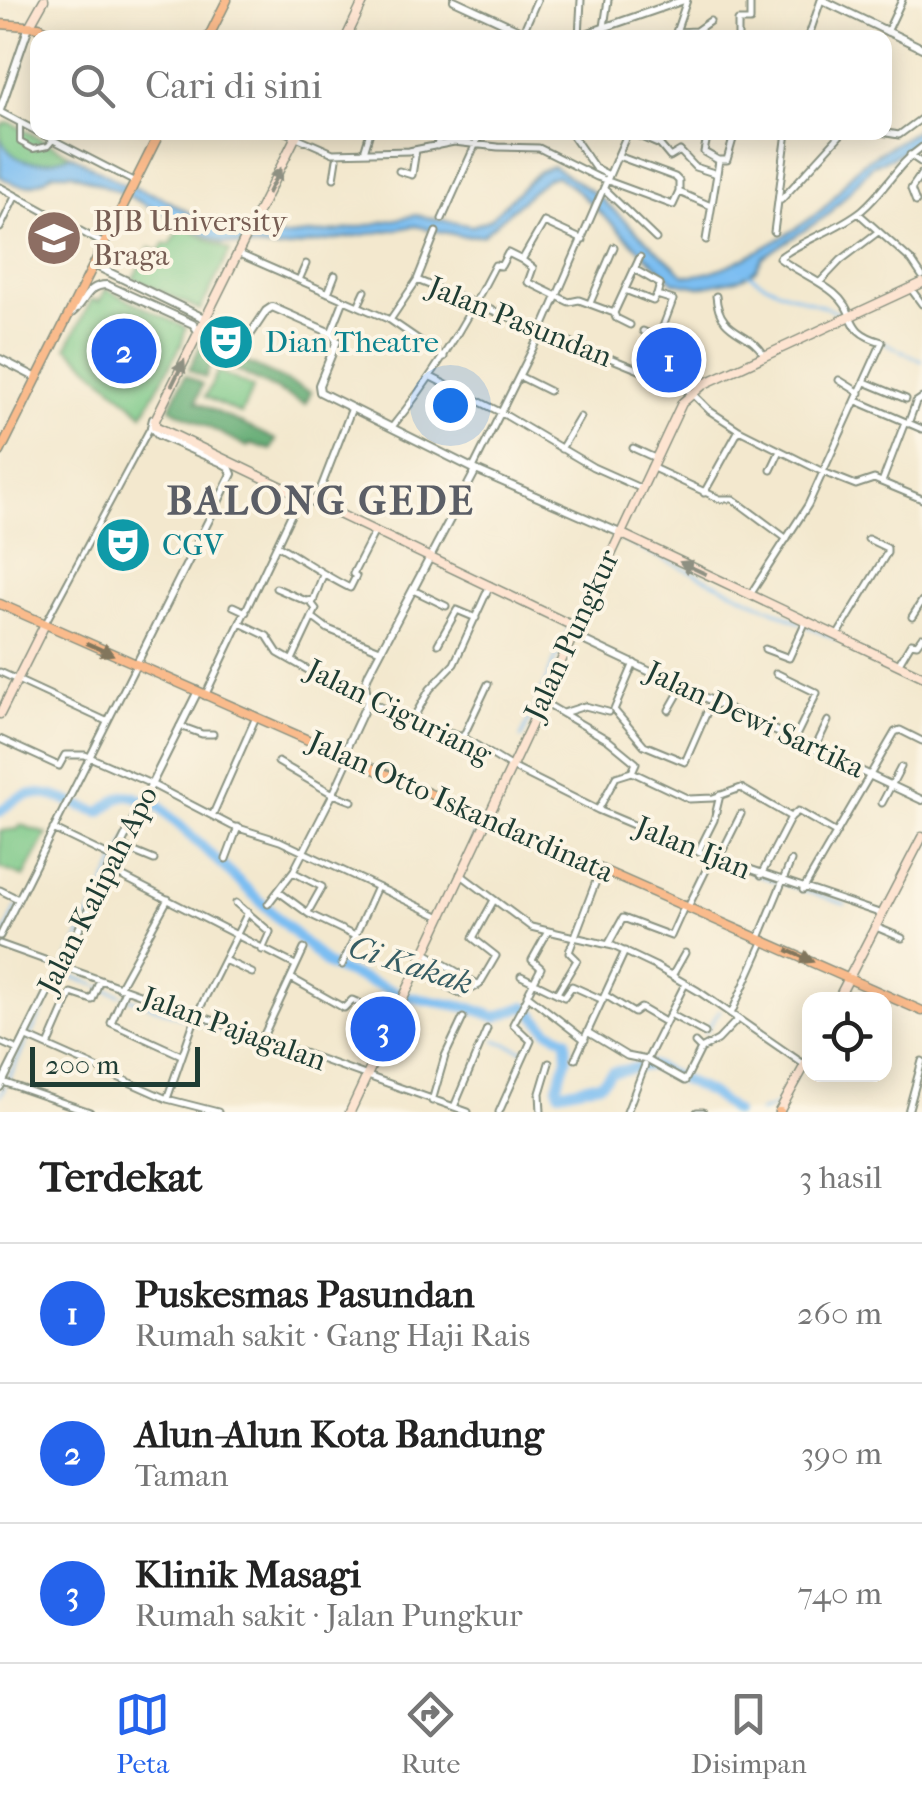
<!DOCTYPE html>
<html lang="id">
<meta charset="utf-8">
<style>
body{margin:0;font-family:"IM FELL French Canon",serif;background:#f2f2f2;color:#222}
.controls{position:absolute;right:30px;bottom:30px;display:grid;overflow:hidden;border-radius:20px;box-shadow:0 5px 25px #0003}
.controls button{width:90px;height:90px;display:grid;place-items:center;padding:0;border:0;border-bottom:2px solid #e0e0e0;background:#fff;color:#222;font:50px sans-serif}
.scale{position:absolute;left:30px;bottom:25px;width:170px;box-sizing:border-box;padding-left:10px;border:5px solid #1f3d34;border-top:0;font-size:28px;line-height:35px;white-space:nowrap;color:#1f3d34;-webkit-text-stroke:8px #fcf5e5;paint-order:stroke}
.you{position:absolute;left:450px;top:405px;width:35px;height:35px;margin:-25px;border:8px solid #fff;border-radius:50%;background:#1a73e8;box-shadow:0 0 0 15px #1a73e833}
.badge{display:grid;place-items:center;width:65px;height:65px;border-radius:50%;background:#2563eb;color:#fff;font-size:32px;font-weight:700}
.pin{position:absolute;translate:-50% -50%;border:5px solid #fff;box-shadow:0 2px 10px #0006}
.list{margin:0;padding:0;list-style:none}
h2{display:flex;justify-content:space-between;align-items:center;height:130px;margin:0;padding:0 40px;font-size:42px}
h2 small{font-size:32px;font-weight:400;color:#767676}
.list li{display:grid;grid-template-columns:65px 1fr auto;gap:30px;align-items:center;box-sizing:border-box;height:140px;padding:0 40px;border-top:2px solid #e0e0e0}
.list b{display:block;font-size:38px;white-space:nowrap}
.list p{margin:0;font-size:32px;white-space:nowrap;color:#767676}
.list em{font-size:32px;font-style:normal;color:#767676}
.icon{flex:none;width:55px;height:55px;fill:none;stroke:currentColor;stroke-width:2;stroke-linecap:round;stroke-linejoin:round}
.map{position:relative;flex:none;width:922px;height:1112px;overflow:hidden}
.search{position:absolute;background:#fff;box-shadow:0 5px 25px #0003;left:30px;right:30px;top:30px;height:110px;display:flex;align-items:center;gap:25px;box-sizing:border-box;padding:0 35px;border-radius:20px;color:#767676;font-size:38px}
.sheet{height:550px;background:#fff}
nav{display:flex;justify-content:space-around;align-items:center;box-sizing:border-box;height:140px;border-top:2px solid #e0e0e0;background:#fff;font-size:28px;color:#767676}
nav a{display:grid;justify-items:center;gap:5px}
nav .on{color:#2563eb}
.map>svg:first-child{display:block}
.green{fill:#7ac887;stroke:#4c825e;stroke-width:2.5}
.forest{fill:#63ac74;stroke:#417454;stroke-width:2.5}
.water{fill:#7cbef2;stroke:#4e7e93;stroke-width:2.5}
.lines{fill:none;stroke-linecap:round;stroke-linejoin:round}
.stream{stroke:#7cbef2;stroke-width:2.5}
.river{stroke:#7cbef2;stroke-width:10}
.pedestrian-casing{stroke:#899281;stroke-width:8}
.minor-casing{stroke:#899281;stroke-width:9}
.tertiary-casing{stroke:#899281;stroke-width:10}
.secondary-casing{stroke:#899281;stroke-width:11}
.primary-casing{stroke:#899281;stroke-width:11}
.pedestrian{stroke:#fff;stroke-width:4}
.minor{stroke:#fff;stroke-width:5}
.tertiary{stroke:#fff;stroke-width:6}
.secondary{stroke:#fde4d1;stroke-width:8}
.primary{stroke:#fabb8c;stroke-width:8}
.oneway{fill:#8e9082}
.oneway2{fill:#82765c}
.labels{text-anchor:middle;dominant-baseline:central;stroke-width:8;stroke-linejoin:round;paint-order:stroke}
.education-label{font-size:30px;fill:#785e54;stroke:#fcf5e5;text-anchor:start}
.street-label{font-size:30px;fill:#1f3d34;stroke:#fcf5e5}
.culture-label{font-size:30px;fill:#0d838f;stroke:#fcf5e5;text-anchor:start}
.water-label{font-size:32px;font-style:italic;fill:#365d64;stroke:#fcf5e5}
.district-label{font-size:40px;font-weight:bold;letter-spacing:2.5px;fill:#5b5e66;stroke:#fcf5e5}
</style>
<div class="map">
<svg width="922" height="1112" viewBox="0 0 922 1112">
<rect width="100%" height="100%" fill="#fcf5e5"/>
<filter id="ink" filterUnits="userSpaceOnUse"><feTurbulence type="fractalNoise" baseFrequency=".01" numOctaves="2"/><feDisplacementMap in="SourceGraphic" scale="20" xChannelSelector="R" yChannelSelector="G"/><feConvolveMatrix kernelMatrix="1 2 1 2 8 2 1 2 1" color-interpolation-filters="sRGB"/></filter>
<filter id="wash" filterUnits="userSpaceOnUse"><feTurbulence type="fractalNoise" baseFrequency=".0048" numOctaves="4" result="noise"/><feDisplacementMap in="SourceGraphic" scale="40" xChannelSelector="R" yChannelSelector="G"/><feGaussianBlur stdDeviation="2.25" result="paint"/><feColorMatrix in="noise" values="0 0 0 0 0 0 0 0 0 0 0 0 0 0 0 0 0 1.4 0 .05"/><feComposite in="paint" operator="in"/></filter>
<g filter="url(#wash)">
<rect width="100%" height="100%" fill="#f3e8ce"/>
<path class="green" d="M6,123H11L71,155C44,165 0,170 0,127Z
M182,226L230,251L200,310L133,278L150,248L159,252L165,243L170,245Z
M106,289L186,328L181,345L143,414L67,347L92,299L99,302Z
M218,371L253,388L241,414L205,397Z
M21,825L47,834L24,877L0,868V831L18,829Z"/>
<path class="forest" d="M202,342L311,392L305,404L217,361L212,362L205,378L189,370Z
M185,375L202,384L196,402L276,440L271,450L250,443L248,447L170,408Z"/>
<path class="water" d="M922,126V138L895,156L873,165L829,214L763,257L755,270L742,278L700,287L674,282L574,188L556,176L546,179L483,235L462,236L415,226L279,249L250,247L222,243L122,193L72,173H53C36,188 19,190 0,176V138C16,169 43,165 71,155L123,184L159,196L229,235L258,239L340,231L416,215L472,226L489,220L539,171L553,166L598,196L683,274C711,284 806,226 827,205C840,192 848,174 863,163C882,150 903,140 922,126Z"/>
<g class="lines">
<path class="stream" d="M747,272C767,290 816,302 843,314
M884,342L922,361
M623,540L801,623
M807,626L836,639
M521,738L569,628
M473,841L482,820
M751,872L780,883
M784,884L824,897
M827,898L845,904
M2,941L17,907
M65,966L146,802
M63,973L96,985
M100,987L120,995
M124,996L192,1021
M196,1023L245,1040
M705,1032L720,1010
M30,1036L63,969
M496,1040L525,1051
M7,1082L27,1040
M785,1091L798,1070
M0,1096L5,1086
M759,1112L776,1106L783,1094"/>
<path class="river" d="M0,812C35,775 63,804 101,812C130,787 125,794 160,807L329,966L409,997L471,1008L496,1017L526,1006L548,1030L566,1039L567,1058L557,1086L559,1092L601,1083L612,1072L651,1065L710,1093L735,1112"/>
</g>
</g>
<g filter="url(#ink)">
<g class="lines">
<g class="pedestrian-casing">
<path id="pedestrian" d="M20,123V142L33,149L48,146L53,140
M45,624L151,426"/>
</g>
<g class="minor-casing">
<path id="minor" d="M604,27L608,0
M523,32L537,0
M677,32L696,31L710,21
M887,32L902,0
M579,37L581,0
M674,38L687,0
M738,38V21H750V0
M808,38L821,0
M0,112L38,132
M38,132L135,182
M285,132L333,153L409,151L454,142L498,147L539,148L597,177L673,205L679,192
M570,132L595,168L609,175
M630,132L660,145L670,157L680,151L695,167L717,174L706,240
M708,132L704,152L718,160
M881,132L899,135L922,118
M437,146L440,132
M364,152L370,132
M910,155L922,163
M618,156L675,177L679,181V192L711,206
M399,171L412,175L416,150
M717,174L719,160H727L735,132
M334,178L337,159
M0,187L104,244
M604,189L656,239
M781,200L843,132
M916,202L911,189L922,173
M858,213L912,261L922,276
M442,219L481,132
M0,228L15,197
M774,232L787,132
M237,253L390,320L417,280L436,232
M522,260L533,268L528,282L569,302L579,300L614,313L616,318L630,325
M634,269L660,284L657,295
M299,280L306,264
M417,280L674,384L691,392L710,411L739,430L823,472L856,485L874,479L922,499
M820,282L841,260L878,232
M911,289L922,304
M625,290L653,301L657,295L673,300L646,372
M328,293L335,275
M716,296C719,336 750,329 764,355
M590,303L614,247
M358,306L365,291
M614,313L640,257
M390,320L444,357
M643,331L658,338
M331,333L344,300
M519,376L549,391
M431,377L500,412L593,467L640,488
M839,380L860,393
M865,382L906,399
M857,401L922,429
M908,424L916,402L922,398
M392,427C433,377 465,324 495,265L501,266L508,253L522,260L544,222L583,240
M633,448L655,458
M561,449L580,417
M651,467L720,499H733L787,539
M473,468L542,330L628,132
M771,470L780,451
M882,482L905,422
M704,493L739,430
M315,503L352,408
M277,545C302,559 323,575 350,588L356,576L353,574L375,531
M276,588L306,601L314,600
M413,590L446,606
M750,595L808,505L882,342C841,330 860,315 834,293C817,279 796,271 779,258C804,239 837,230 862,210C885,191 897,164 922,147
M233,606L246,612
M312,617L328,629L380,650
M912,617L922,601
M240,623L267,636L278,653L315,674L411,722L463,737L510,766L598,810L688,848L882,914
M837,636L887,553V548L868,539
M438,644L457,610L476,618
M765,649L789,658L806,621
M292,660L316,609L312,604L323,575
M634,663L614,710L644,745L685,762L711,703
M898,665L911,643L917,644L922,637
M0,672L106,721
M776,673L817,693L794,740
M205,696L300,496
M543,702L608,740L636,763L632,772
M669,710L681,689
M563,713L585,706L608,712
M411,722L430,689L454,664L490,585
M180,726L202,734H213
M463,737L488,684
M0,739L59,766L65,755H85L151,784L232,826L280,841L441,917
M815,748L828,721
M278,762L333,794L349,759
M632,772L689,799L713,798L741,788L791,817L798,811L836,833
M882,803L901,767
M598,810L616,777L632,772
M213,814L256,717
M53,829L113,858
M120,846L154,860
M698,852L714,820L720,795
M719,858L741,814
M226,859L238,827
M108,869L295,965
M293,872L322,887L308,912
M460,874L531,927L613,946L655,966L698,991L805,1065
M761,875L791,817
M0,890L18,899
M803,890L895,732L900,730L922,741
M279,892L309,914L357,937
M236,903L270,932L262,950
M268,904L294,870L333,794L352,801
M688,907L713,856
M876,927L902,938
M547,933L532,960L541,968L527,995L585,1040
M0,936L136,665
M759,938L791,861
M0,944L468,1112
M608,945L623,918L671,936L685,905
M424,952L479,985L496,956L473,938L494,900
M224,960L252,973
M342,965L377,887
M416,971L462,994L479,985
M521,976L564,997L572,986L603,1000
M672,976L685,953
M291,978L344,1008L352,1000L394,1018
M119,988L168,899
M125,990L111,1023L181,1055
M557,993L577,960L569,952L601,868
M605,995L634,1013L641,1008L665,1022
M670,1014L705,1033
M731,1014L764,940
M589,1033L627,1056L647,1060L685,1081L701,1049L695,1043
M25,1036L167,1099L218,1112
M262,1039L304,949
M0,1042L18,1050
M48,1046L71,993L92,1000L100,980
M701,1049L718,1040L738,1019
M575,1059L625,951
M647,1060L685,984
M3,1082L90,1112
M167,1099L196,1016L248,912
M432,1101L445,1056L463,1018
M454,1107L487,1029
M499,1112L531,1041L513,1024L528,996
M541,1112L540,1093L549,1063
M627,1112L645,1065
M697,1112H703
M908,1112L922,1061"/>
</g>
<g class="tertiary-casing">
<path id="tertiary" d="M454,0L536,38
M822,0L922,48
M574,38L684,0
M0,110L29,26
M94,265L241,336L250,335L266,311L272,307L331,333L337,341L319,385L320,392L476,470L620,533
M69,315C86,304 85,285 107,285L193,324L198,331
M0,359L37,378
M587,642L922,800
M136,665L232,474L229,467L220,462L158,435L151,427L153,419
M343,755L368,701L365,684L369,673L476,470
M0,1087L197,693"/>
</g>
<g class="secondary-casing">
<path id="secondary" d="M30,25L44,0
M346,38L364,0
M298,132L155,420V426L575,627
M620,533L922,676
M0,714L45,624
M838,999L922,837
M350,1112L682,403L704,384L922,283
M779,1112L810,1056"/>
</g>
<g class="primary-casing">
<path id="primary" d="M0,24L39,27L63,38
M208,38L227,0
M0,452L160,132
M0,604L922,1011
M779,1112H780"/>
</g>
<use href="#pedestrian" class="pedestrian"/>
<use href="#minor" class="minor"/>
<use href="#tertiary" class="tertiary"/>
<use href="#secondary" class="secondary"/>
<use href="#primary" class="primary"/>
</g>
<defs><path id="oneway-solid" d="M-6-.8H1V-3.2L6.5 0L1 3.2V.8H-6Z" transform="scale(2.5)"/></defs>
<g class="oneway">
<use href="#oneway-solid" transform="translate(274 181) rotate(-63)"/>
<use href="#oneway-solid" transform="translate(178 373) rotate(-64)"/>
<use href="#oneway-solid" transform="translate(693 568) rotate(-155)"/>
</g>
<g class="oneway2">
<use href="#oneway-solid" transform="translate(100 649) rotate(24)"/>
<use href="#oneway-solid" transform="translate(800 956) rotate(24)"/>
</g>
</g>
<defs>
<g id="university-disc" transform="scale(2.875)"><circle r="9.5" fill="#8d6e63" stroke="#fcf5e5"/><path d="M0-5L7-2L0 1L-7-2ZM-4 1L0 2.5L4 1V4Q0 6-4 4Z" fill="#fff"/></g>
<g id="theatre-disc" transform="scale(2.875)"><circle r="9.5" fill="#0f9aa8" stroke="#fcf5e5"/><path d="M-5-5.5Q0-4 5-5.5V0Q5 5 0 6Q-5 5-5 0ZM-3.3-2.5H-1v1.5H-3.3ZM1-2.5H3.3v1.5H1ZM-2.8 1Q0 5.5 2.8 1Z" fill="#fff"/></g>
</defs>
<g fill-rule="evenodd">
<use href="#university-disc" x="54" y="238"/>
<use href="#theatre-disc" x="226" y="342"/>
<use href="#theatre-disc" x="123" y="545"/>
</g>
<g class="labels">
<g class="education-label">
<text x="93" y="221">BJB University<tspan x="93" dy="34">Braga</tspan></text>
</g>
<g class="street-label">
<text transform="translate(520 322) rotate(22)">Jalan Pasundan</text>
<text transform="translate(572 635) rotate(-65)">Jalan Pungkur</text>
<text transform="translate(399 712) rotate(26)">Jalan Ciguriang</text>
<text transform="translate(755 720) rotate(25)">Jalan Dewi Sartika</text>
<text transform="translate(461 807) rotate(24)">Jalan Otto Iskandardinata</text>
<text transform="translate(693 848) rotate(22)">Jalan Ijan</text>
<text transform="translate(98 890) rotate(-63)">Jalan Kalipah Apo</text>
<text transform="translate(234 1029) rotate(20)">Jalan Pajagalan</text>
</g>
<g class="culture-label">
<text x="265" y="342">Dian Theatre</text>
<text x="162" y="545">CGV</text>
</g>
<g class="water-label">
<text transform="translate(411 965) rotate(18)">Ci Kakak</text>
</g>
<g class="district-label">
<text x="321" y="501">BALONG GEDE</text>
</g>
</g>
</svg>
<div class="controls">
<button><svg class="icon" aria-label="locate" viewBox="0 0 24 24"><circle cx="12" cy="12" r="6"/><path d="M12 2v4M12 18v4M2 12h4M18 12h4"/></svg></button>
</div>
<div class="scale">200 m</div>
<div class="you"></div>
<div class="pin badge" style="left:669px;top:360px">1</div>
<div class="pin badge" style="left:124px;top:351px">2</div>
<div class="pin badge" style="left:383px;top:1029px">3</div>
<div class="search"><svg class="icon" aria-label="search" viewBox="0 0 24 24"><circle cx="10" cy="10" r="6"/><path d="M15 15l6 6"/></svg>Cari di sini</div>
</div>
<section class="sheet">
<h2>Terdekat<small>3 hasil</small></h2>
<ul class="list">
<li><span class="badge">1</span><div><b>Puskesmas Pasundan</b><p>Rumah sakit · Gang Haji Rais</p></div><em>260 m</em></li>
<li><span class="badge">2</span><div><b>Alun-Alun Kota Bandung</b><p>Taman</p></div><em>390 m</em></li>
<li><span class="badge">3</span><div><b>Klinik Masagi</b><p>Rumah sakit · Jalan Pungkur</p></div><em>740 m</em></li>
</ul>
</section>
<nav>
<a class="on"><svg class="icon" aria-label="map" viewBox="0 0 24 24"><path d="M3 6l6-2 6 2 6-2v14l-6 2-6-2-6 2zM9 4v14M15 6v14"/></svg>Peta</a>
<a><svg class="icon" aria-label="directions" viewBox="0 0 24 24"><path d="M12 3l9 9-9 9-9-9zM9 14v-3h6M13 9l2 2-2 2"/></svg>Rute</a>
<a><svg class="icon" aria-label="saved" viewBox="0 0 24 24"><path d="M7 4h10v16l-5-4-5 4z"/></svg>Disimpan</a>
</nav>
